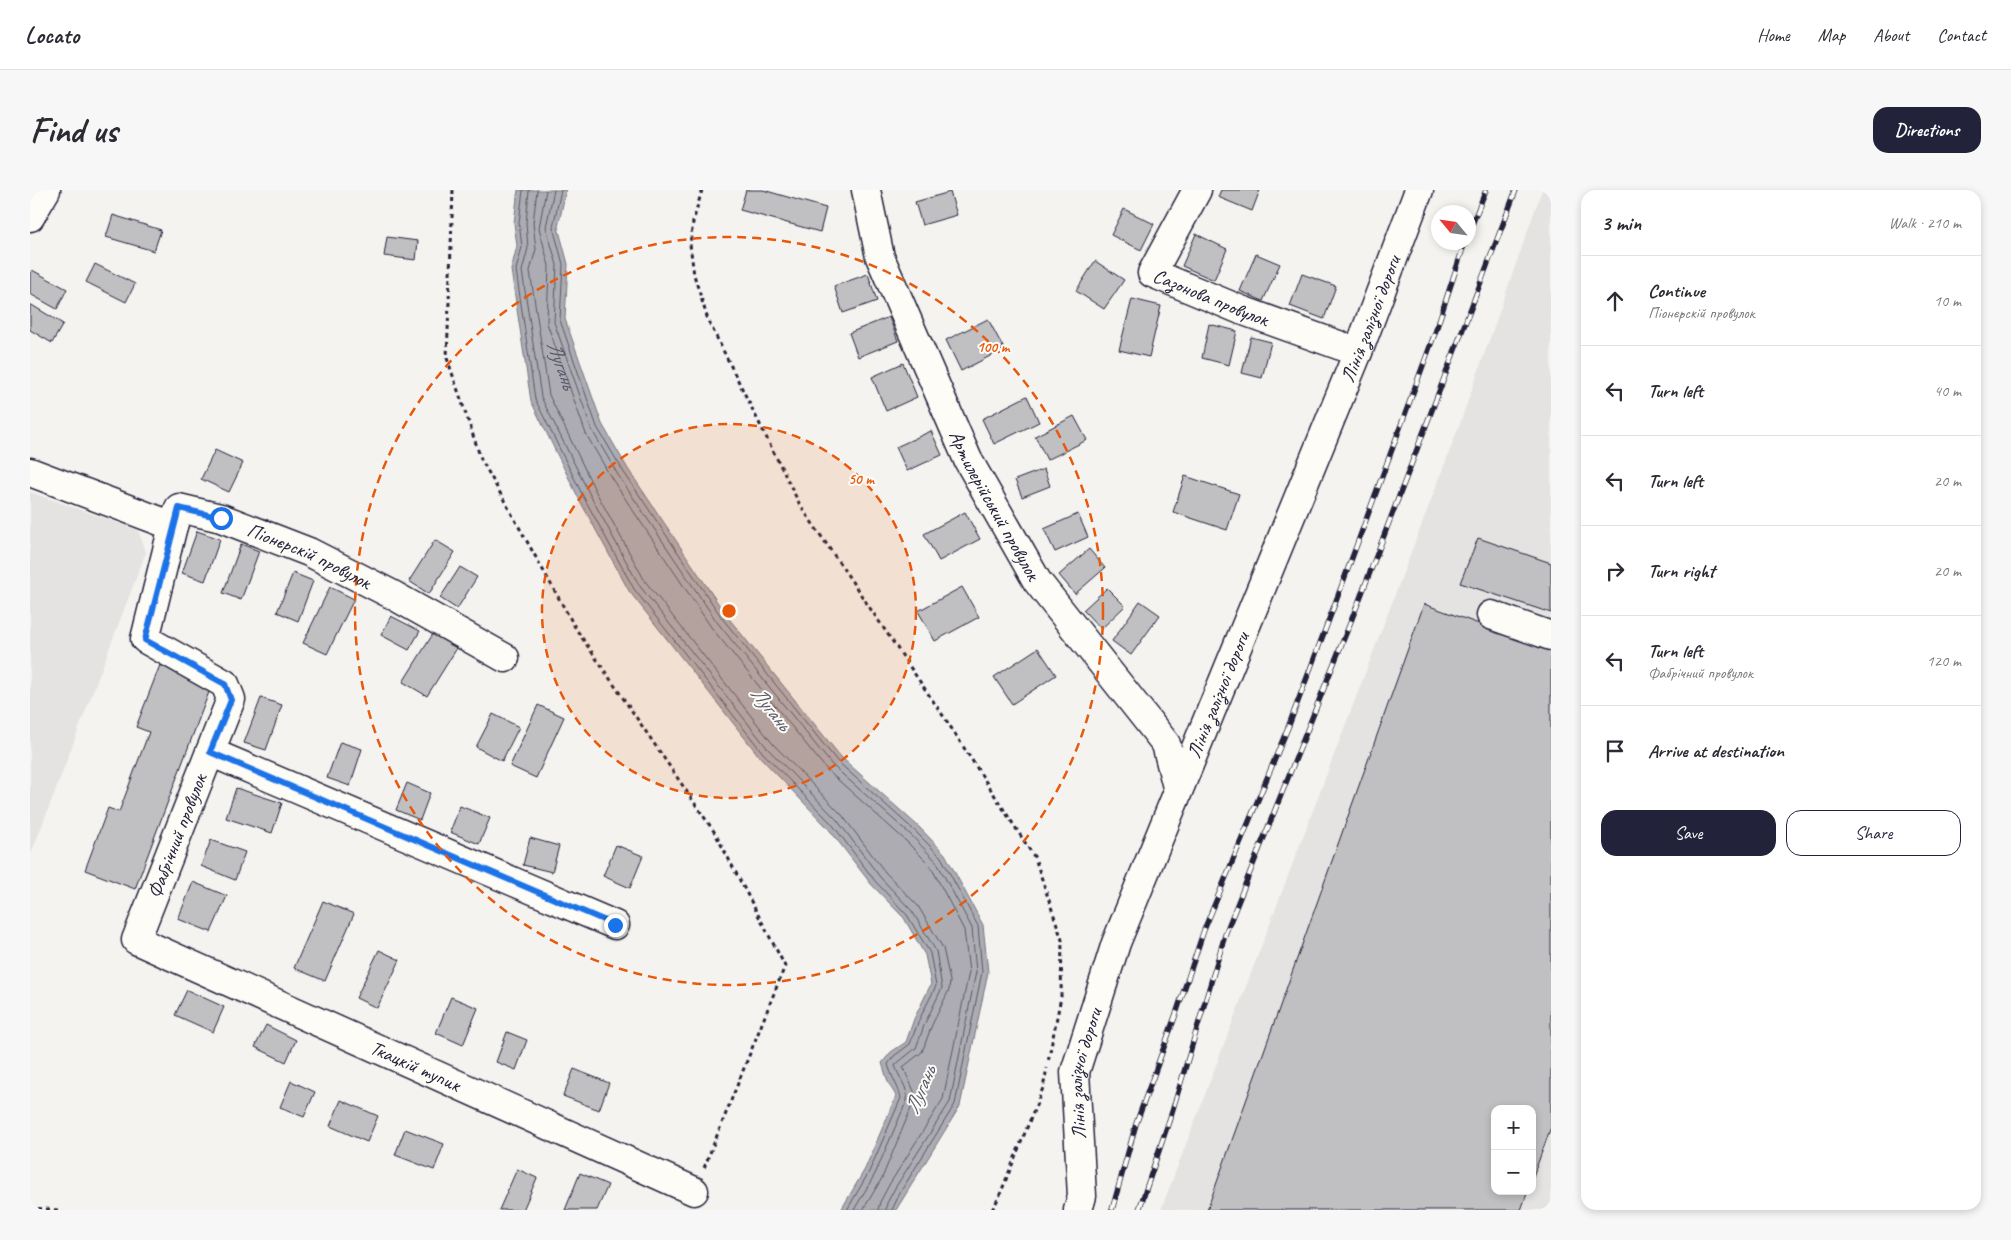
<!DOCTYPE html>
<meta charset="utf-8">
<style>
body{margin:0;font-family:Caveat,sans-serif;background:#f7f7f7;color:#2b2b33}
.controls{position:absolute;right:15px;bottom:15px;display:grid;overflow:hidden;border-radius:10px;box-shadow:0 2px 8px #0003}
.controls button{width:45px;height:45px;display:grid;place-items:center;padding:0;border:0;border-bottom:1px solid #e1e1e2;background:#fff;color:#2b2b33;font:25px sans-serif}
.compass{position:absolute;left:1401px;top:15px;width:45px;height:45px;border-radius:50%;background:#fff;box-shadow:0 2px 8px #0003;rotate:299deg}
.stop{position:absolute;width:15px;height:15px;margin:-11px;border:4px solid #1a73e8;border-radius:50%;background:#fff}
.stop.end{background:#1a73e8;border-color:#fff;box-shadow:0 1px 5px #0008}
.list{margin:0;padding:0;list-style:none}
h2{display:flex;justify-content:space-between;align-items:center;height:65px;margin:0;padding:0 20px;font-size:21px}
h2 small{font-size:16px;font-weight:400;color:#7c7c81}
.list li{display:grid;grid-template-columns:32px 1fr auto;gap:15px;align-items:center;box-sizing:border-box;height:90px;padding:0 20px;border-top:1px solid #e1e1e2}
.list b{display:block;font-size:19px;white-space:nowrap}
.list p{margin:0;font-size:16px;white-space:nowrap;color:#7c7c81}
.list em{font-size:16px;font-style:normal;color:#7c7c81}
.actions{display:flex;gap:10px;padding:15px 20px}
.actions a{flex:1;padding:11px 0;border:1px solid #22223b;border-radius:15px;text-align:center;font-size:18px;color:#22223b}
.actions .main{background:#22223b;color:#fff}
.icon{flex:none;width:28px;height:28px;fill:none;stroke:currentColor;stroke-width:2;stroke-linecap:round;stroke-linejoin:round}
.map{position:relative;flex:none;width:1521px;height:1020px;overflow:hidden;border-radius:15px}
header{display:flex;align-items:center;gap:30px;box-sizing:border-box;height:70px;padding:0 25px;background:#fff;border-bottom:1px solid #e1e1e2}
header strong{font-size:24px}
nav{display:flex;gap:28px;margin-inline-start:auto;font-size:18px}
.intro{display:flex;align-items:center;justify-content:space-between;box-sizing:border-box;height:120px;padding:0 30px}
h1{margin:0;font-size:35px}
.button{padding:12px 22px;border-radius:15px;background:#22223b;color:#fff;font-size:18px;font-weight:700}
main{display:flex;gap:30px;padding:0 30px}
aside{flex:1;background:#fff;border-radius:15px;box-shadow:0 2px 8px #0003}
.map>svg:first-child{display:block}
.built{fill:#e4e3e2;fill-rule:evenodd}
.water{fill:#acacb2;stroke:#757582}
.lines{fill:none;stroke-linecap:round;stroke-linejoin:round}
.shore{stroke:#59596b;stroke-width:1}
.building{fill:#c0bfc2;stroke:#22223b}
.minor-casing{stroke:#22223b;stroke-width:31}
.path{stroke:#22223b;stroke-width:3;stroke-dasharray:4 4;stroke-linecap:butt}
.minor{stroke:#fdfcf7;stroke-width:28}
.rail-casing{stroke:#22223b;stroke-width:5.5}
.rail{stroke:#fdfcf7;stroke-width:4;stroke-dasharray:11;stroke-linecap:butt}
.route{stroke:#1a73e8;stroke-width:6}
.ring{fill:none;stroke:#e8590c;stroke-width:2.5;stroke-dasharray:9 6}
.labels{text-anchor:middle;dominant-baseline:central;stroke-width:4;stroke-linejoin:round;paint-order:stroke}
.street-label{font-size:20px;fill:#22223b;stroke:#fdfcf7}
.water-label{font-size:21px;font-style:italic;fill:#59596b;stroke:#fdfcf7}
.centre{fill:#e8590c;stroke:#fdfcf7;stroke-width:2.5}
.ring-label{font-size:15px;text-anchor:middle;font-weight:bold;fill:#e8590c;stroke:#fdfcf7;stroke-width:4;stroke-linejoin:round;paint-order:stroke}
</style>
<header>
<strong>Locato</strong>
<nav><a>Home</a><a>Map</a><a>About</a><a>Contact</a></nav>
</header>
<div class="intro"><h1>Find us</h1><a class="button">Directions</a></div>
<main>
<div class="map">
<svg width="1521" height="1020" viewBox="0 0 1521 1020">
<rect width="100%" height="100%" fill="#f4f3ef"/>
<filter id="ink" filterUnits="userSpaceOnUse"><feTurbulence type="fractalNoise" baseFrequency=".02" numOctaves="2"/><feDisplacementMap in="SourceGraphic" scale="10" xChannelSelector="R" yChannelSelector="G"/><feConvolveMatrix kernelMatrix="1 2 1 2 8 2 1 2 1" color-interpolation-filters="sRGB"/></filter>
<g filter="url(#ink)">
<path class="built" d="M1512,0H1521V1020H1131L1428,239ZM1465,919H1502V1001H1465Z
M0,302L108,340L116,362L0,667Z"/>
<path class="water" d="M488,0H536L528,37L538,74L535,129L572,234L598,279L696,425L811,567L889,637L915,664L953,735L958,782L930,916L866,1020H811L835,979L866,906L858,892L852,873L861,862L876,852L884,829L901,794L895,765L874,728L841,694L798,638L729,566L599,401L549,309L501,211L481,80L487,56L484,33Z"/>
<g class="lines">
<g class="shore">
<path d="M493,0L489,33L492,57L486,80L505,209L553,306L604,399L733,563L802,634L845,691L877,725L900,763L906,796L889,830L880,854L864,866L858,874C860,884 870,900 871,908L839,982L817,1020"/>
<path d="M499,0L496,33L498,58L492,81L511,207L559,303L609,395L738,559L807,630L850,687L882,721L906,761L912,798L895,833L886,858L865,875C868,887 879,898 877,910L845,984L824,1020"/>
<path d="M507,0L503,33L506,59L500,81L519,205L565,300L615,391L743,554L812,625L855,682L888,716L913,758L920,791L919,800L902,835L892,862L873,877L884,901V911L852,988L833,1020"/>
<path id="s1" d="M516,0L509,38L519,76L517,133L556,244L582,289L681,437L797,580L876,651L900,675L934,740L939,782L913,909L859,995L850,1012L848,1020"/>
<path d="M524,0L516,37L527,75L524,132L562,240L588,285L687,432L802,575L881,645L906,671L942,738L946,782L920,912L865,998L857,1013L856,1020"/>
<path d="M531,0L523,37L533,74L530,130L567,237L593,281L692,428L807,571L885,641L911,667L948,736L952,782L925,914L871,1001L862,1020"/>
</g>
</g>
<path class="building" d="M716,0H733L796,18L790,42L710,20Z
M1191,0H1230L1222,21L1188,7Z
M920,2L927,25L892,35L885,12Z
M1094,19L1124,34L1111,60L1081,45Z
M83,25L131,40L124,61L76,47Z
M1166,44L1197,59L1184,90L1152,76Z
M357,47L388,51L386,70L354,66Z
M1226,64L1250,74L1233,111L1210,101Z
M1065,71L1094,90L1074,119L1046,101Z
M65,74L105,94L96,112L56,92Z
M2,80L37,99L27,119L0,104V84Z
M838,84L847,111L813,123L804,96Z
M1272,84L1306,96L1294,129L1260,116Z
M1102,109L1131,116L1119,167L1089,160Z
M0,114L33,134L22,153L0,140Z
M859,127L868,151L828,167L819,143Z
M958,129L974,159L931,181L916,150Z
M1179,134L1207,141L1199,175L1172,168Z
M1221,147L1241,152L1232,188L1212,183Z
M873,173L887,207L856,221L842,187Z
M997,206L1009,232L964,254L952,229Z
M1044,226L1057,250L1017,270L1005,246Z
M901,241L912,265L877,281L866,257Z
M185,260L213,273L199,302L171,289Z
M1014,279L1020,296L992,307L985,290Z
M1155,286L1209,304L1197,340L1143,322Z
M935,322L950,349L909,371L894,344Z
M1048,324L1058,347L1025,362L1014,339Z
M167,341L190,349L175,391L152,383Z
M1448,348L1521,373V423L1430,393Z
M405,350L425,362L399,404L379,391Z
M211,354L229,361L211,410L193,403Z
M1059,359L1075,378L1045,404L1029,385Z
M430,377L447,387L427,419L410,408Z
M263,383L283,391L268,431L247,422Z
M300,397L324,409L297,464L273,453Z
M932,397L949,427L905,451L888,421Z
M1077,398L1095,416L1071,439L1053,420Z
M1110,411L1130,425L1101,465L1082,451Z
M1394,414L1521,460V937L1502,989V919H1465V1001H1498L1491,1020H1177Z
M361,426L390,441L379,460L351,445Z
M403,444L427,458L397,506L373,492Z
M1008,458L1026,485L982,514L964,487Z
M130,475L182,494L105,699L55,680L78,618L89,622L119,542L106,537Z
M231,508L252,515L236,560L214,553Z
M508,515L534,527L506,588L480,576Z
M463,524L489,537L472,571L446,557Z
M310,552L332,559L320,596L297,588Z
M377,593L400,603L390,630L366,620Z
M206,598L252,613L242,643L196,628Z
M430,616L460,628L449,654L420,642Z
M500,648L529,656L522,682L493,675Z
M181,650L215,662L205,690L171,676Z
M586,655L613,666L600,698L573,686Z
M163,692L197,706L181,742L148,729Z
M293,711L324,724L295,791L264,778Z
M349,760L370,770L347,818L326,808Z
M157,800L194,817L183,842L145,825Z
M421,807L448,818L433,855L406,843Z
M236,835L266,850L256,872L225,857Z
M477,842L497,850L486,880L466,872Z
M544,879L579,893L569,920L533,906Z
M261,891L285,902L274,927L250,917Z
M311,910L348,926L337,952L300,936Z
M375,939L414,954L404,980L365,965Z
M487,979L507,988L493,1020H469Z
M550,983L578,995L567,1020H535Z"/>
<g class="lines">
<g class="minor-casing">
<g id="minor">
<path id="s2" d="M836,0L850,67L938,270L1007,391L1136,554L1148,601"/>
<path id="s3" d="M1167,0L1122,83L1211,120L1328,162"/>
<path d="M0,27L16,0"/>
<path id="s4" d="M0,282L143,336L149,318L191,328L279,362L361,404L475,468"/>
<path d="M143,336L115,449L195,494L201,509L180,562"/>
<path d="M1461,425L1521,446"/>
<path id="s5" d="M585,735L180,562L106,750L664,1001"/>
<path id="s6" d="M1048,1020L1052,1006L1045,882L1086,753L1328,162L1389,0"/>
</g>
</g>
<path class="path" d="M423,0L417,168L451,269L546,439L685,643L755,776L674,978
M672,0L663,32L660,54L664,85L678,130L770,315L918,533L1005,668L1032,750L1031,807L1018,872
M0,1018L29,1020
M962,1020L969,1007L1013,898L1017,878"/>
<use href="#minor" class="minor"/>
<g class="rail-casing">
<path id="rail" d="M1438,44L1456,0
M1082,1020L1106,934L1146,824L1174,740L1259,535L1309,403L1405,143L1435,52
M1109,1020L1142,922L1196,742L1329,411L1486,0"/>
</g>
<use href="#rail" class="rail"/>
</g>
</g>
<g class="lines" filter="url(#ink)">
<path class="route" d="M191,328L149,318L115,450L195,494L201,510L180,562L585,735"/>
</g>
<circle cx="699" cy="421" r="187" fill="#e8590c" fill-opacity=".12"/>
<g class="ring">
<circle cx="699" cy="421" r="187"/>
<circle cx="699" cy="421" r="374"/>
</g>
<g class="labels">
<g class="street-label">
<text stroke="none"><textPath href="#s3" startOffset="158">Сазонова провулок</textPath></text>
<text stroke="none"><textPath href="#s6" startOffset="948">Лінія залізної дороги</textPath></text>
<text stroke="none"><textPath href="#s2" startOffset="342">Артилерійський провулок</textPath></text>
<text stroke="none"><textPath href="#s4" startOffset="311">Піонєрскій провулок</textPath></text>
<text stroke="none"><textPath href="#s6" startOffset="542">Лінія залізної дороги</textPath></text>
<text transform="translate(147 646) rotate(-69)">Фабрічний провулок</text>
<text stroke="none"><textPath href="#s5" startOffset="949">Ткацкій тупик</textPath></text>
<text stroke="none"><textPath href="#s6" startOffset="138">Лінія залізної дороги</textPath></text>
</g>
<g class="water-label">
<text stroke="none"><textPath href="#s1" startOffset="179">Лугань</textPath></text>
<text transform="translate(741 518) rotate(51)">Лугань</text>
<text transform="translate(890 900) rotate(-67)">Лугань</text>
</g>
</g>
<circle cx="699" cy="421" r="8" class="centre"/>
<g class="ring-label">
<text x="963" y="162">100 m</text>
<text x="831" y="294">50 m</text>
</g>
</svg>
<div class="controls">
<button>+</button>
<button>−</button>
</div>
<svg class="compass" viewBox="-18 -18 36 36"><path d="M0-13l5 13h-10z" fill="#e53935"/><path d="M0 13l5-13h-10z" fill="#7c7c81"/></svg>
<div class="stop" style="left:191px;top:328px"></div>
<div class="stop end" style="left:585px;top:735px"></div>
</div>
<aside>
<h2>3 min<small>Walk · 210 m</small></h2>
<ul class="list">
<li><svg class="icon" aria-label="ahead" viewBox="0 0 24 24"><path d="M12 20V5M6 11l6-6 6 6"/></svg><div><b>Continue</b><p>Піонєрскій провулок</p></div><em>10 m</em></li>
<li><svg class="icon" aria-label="left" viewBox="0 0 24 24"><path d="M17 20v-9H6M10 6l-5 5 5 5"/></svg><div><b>Turn left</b></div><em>40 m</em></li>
<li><svg class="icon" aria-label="left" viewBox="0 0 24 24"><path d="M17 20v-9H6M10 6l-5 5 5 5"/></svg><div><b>Turn left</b></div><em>20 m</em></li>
<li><svg class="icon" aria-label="right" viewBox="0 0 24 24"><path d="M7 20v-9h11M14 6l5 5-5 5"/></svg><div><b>Turn right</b></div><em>20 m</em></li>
<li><svg class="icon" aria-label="left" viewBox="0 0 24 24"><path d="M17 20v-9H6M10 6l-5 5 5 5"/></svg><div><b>Turn left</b><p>Фабрічний провулок</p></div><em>120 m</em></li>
<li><svg class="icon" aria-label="arrive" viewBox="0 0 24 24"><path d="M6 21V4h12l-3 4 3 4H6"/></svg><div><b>Arrive at destination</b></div></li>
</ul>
<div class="actions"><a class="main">Save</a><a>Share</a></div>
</aside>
</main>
